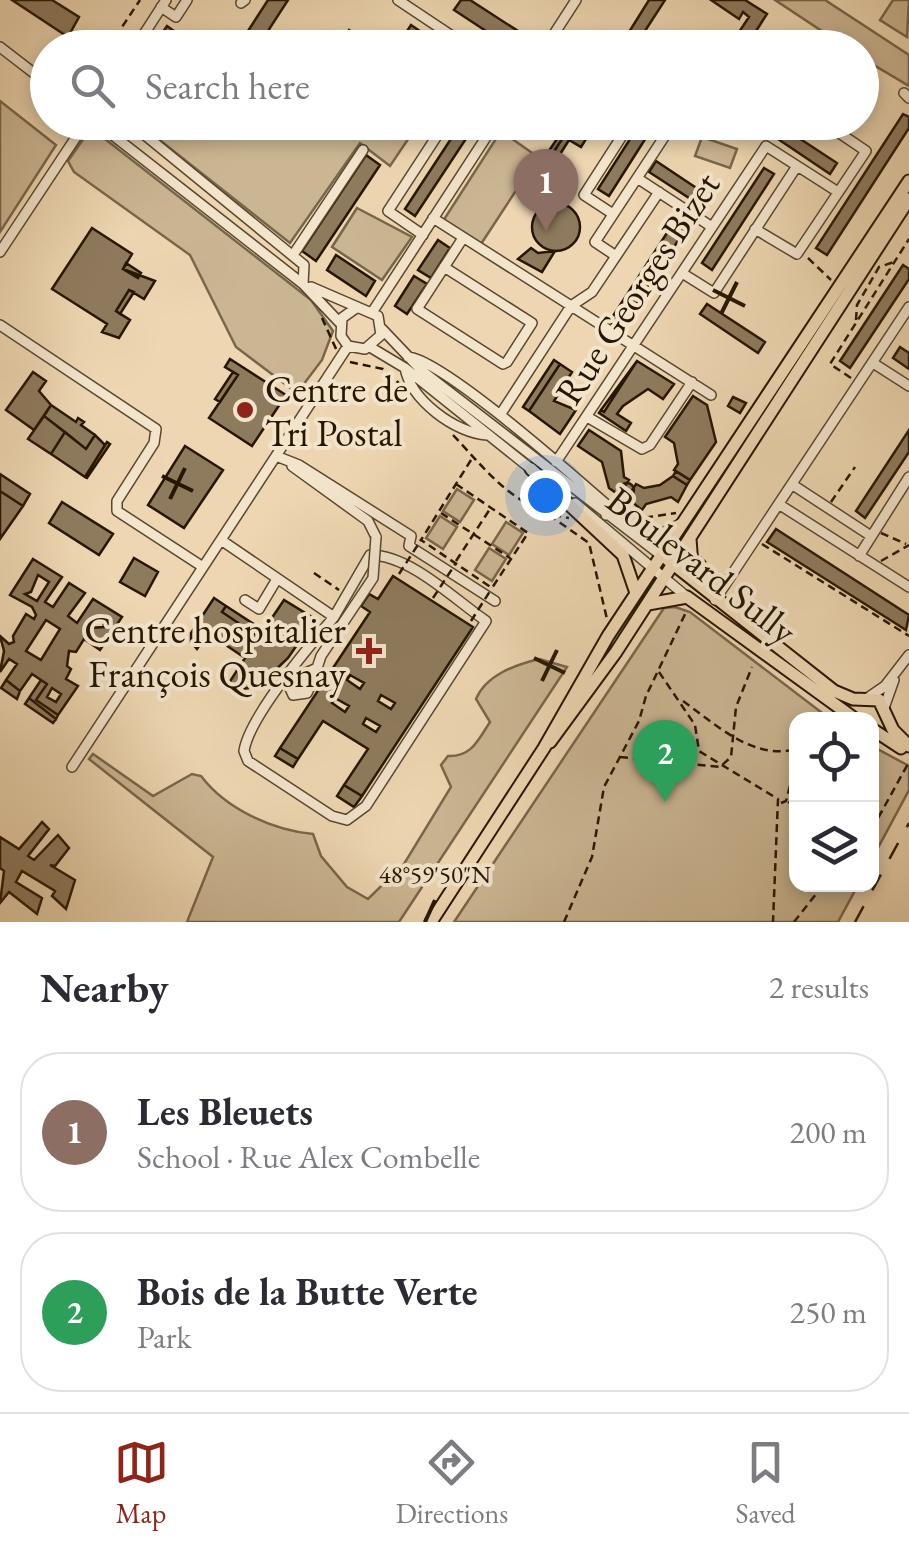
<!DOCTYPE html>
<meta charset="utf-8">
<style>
body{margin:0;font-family:"EB Garamond",serif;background:#f2f2f3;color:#2b2b33}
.controls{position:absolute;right:30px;bottom:30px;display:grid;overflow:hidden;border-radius:20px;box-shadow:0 5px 15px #0003}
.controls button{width:90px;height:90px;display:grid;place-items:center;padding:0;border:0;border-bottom:2px solid #e1e1e2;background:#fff;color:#2b2b33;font:50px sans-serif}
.you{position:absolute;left:545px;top:495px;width:35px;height:35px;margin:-25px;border:8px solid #fff;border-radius:50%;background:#1a73e8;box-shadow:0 0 0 15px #1a73e833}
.badge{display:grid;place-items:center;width:65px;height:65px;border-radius:50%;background:#8f2418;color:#fff;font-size:32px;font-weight:700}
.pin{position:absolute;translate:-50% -82px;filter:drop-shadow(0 2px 5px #0008)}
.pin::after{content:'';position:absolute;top:52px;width:35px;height:30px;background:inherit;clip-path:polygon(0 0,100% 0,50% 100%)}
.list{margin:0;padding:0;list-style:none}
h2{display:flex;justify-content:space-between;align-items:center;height:130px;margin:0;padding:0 40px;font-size:42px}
h2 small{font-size:32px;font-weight:400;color:#7c7c81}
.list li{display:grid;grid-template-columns:65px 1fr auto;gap:30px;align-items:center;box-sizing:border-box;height:160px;margin:0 20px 20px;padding:0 20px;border:2px solid #e1e1e2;border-radius:40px}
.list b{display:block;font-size:38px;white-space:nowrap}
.list p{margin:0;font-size:32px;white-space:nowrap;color:#7c7c81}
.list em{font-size:32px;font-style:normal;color:#7c7c81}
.icon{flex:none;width:55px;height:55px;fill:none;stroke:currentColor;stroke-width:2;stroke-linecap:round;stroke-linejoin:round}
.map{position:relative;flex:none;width:909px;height:922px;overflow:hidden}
.search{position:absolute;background:#fff;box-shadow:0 5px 15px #0003;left:30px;right:30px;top:30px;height:110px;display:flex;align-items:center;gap:25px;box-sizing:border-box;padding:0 35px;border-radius:55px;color:#7c7c81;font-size:38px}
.sheet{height:490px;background:#fff}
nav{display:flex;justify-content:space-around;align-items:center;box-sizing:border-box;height:140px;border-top:2px solid #e1e1e2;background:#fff;font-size:28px;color:#7c7c81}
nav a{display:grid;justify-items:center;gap:5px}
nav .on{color:#8f2418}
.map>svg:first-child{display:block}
.green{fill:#cbb693;stroke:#79664a;stroke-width:2.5}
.building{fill:#8e7a5d;stroke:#271702;stroke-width:2.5;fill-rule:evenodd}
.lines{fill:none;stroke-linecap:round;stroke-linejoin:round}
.minor-casing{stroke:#58472e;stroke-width:12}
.major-casing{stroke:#271702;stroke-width:15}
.path{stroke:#271702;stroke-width:2.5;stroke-dasharray:8 5;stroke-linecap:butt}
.minor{stroke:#f3e4cc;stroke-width:9}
.major{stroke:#edd6b1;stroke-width:11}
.rail{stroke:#271702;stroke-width:2.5;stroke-dasharray:18 18;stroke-linecap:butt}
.minor-bridge-casing{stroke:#58472e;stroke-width:12;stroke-linecap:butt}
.path-bridge{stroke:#271702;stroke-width:2.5;stroke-dasharray:8 5;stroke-linecap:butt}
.minor-bridge{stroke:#f3e4cc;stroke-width:9}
.ticks{fill:none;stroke:#271702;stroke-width:4}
.poi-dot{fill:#8f2418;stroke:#f3e4cc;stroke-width:4}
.labels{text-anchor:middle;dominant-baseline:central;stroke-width:8;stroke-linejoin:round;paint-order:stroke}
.street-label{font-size:38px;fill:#271702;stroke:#f3e4cc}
.poi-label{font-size:38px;fill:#271702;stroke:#f3e4cc;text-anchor:start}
.ticks-label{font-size:25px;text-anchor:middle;fill:#271702;stroke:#f3e4cc;stroke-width:8;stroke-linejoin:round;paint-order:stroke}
</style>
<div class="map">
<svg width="909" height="922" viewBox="0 0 909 922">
<rect width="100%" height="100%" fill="#edd6b1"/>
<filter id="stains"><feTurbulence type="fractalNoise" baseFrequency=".002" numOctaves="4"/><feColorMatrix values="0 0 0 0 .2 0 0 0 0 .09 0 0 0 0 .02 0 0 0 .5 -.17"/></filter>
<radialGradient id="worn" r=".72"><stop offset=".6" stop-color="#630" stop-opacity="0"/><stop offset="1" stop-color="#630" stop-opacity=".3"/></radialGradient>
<path class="green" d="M775,0H825L909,55V86L862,58V48L846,47Z
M893,0H909L907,37L880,20Z
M0,101L56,145L0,232Z
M138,123H419L390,166L360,143L290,243Z
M91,128L311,300L333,331L322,360L297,393L236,347L190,255L74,172L68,161Z
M501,131L538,157L481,244L443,221Z
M702,137L737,149L730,168L695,156Z
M357,208L412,237L382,280L332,247Z
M457,489L474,500L460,522L443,511Z
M440,516L457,527L443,549L426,538Z
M506,522L523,533L509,555L492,544Z
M489,548L506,559L492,581L475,570Z
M675,607L690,612L830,719H796V884L858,885L838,922H454L664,608Z
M539,659L567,667L399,922H187L213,857L89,759L93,754L153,796L192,774L201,776C226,809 272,830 313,834L321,856L347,887L368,899L404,864L451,787L441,765L448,756C472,757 478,740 490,722L476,699C486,675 515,665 539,659Z
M872,746L909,766V790L872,859Z"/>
<path class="building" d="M12,0H52L79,17L68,37Z
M268,0H288L257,48H237Z
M461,0H470L521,33L512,48L454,10Z
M649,0H665L634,48H619Z
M711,0H745L767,14L747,45L735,38L749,17L743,12L739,19Z
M411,25L433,40L428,48L398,45Z
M167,26L181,36L173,48H152Z
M349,30L360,37L376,48H338Z
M793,35L804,48H771L777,39Z
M903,114L909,117V128L827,255L816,248Z
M462,122H477L415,216L405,209Z
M514,122H533L534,128L529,129V135L514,136Z
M580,122L596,123L581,147L569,140L557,159L573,170L564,184L542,170L566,133L571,136Z
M656,122L609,196L598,189L641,122Z
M779,125L837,163L830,174L772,135Z
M563,130L566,133L542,170L538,167Z
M366,155L380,165L316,261L302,251Z
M656,161L713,199L706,209L649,172Z
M764,168L774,174L712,270L702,263Z
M532 227a24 24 0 1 1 48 0a24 24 0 1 1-48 0Z
M676,219L687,227L620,329L609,322Z
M92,228L132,254L123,269L155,281L144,299L129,290L116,311L130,320L119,338L102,332L107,324L52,289Z
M438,240L450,248L431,278L418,270Z
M531,248L538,253L555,251L542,272L518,259Z
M336,255L375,281L366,296L327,270Z
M126,263L141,273L138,278L123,269Z
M903,265L909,269V279L850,368L840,361Z
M414,276L427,284L407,314L395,306Z
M129,290L134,292L120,314L116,311Z
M707,304L765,342L758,353L700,314Z
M900,347L909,353V369L893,358Z
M230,359L286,395L252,446L209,418L238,375L225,367Z
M554,360L560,364L529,411L523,407Z
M637,361L674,384L663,399L648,389L623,406L617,414L631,423L626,431L599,413Z
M637,361L604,412L601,410Z
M560,364L572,372L554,401L576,410L560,434L529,411Z
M33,372L46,381L39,391L51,405L34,430L6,410Z
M233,372L238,375L220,402L215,399Z
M693,396L707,405L716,442L690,480L674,470L678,464L674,443L665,437Z
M733,397L746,403L740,413L728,406Z
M51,405L76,422L78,418L84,422L81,425L95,435L86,449L44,416Z
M44,416L65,432L51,454L28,439Z
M589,430L621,451L624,477L629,480L619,495L609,488L602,462L578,446Z
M909,430V452L865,518L856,511Z
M65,432L86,449L95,435L105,445L85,477L51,454Z
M107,442L110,444L87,478L85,477Z
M185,446L223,470L184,528L148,505Z
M676,471L690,480L687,485L673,476Z
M0,474L30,494L23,506L0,491Z
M673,476L687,485L678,502L671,497L646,504L642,510L627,498L636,484L644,488L660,485Z
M620 490a7 7 0 1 1 14 0a7 7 0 1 1-14 0Z
M0,491L23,506L0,539Z
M62,502L113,534L99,555L49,523Z
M776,529L909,615L906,630L767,542Z
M134,558L158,572L145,596L120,582Z
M33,559L62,577L45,602L53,607L69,583L85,593L68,616L77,623L93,599L122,617L100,650L84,639L76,652L69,651L67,666L71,669L66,679L78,686L58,715L36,700L47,684L32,674L20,691L6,680L17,664L9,659L0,672L4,651L0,636L9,644L14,642L13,636L26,614L34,619L36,615L32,607L10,595ZM38,575L49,582L37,601L25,594L31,592ZM103,619L104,627L88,628L94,620ZM46,620L60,629L41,660L26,651ZM52,688L61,694L56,702L47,697Z
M393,576L473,627L362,796L344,785L368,749L323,721L298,759L280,748L370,612L361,606L369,594L378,599ZM350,675L364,683L360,689L347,680ZM381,695L395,703L391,709L378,701ZM335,698L349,706L345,712L332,703ZM366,718L380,726L376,732L363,724Z
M214,598L226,606L222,612L259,637L284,600L315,619L288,658L265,680L255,687L230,691L227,686L245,658L208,633L197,649L191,642V633Z
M226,606L263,630L259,637L222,612Z
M6,680L20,691L17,699L1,688Z
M41,680L47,684L36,700L58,715L56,719L29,698Z
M29,698L56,719L53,723L25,704Z
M280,748L298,759L293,767L275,756Z
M344,785L362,796L354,807L337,796Z
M42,822L49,829L28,856L34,860L58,835L69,848L55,866L50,865L75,880L66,909L52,896L55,891L22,871L16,882L42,898L37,914L9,892L0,903L4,871L0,868V837L19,849Z"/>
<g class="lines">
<g class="minor-casing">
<path id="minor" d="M398,0L470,48
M241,3L245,0
M161,7L176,17L187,0
M0,47L48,84
M135,48L166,0
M545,48L576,0
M904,93L909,98
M96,122L303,284L340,323
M129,122L304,265L303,284
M637,178L712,227
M613,214L584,195L631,122
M433,218L711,395
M755,229L797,254L866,151L823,122
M423,235L388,211L446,122
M0,252L86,122
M293,255L363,150
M616,256L595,242L674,122
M444,267L532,323L507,362L503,364L417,309L463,238
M682,273L714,293L797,166
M311,287L378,316L381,335L365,349L348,346L341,336L342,318L356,308
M373,311L496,122
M0,325L156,429L154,443L117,501V511L203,567
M382,329L421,370L662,556
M370,347L405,368L535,472
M408,357C443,360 572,475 606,504V515
M873,363L909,386
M405,368C411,400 455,433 487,435
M500,415L571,306L592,292L659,192
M589,418L642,449L650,445L692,382
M276,456L299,465L411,536L409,546L495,601
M556,462L766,146L838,192
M292,466L368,521L376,537
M793,485L871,536
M575,503L687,597
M780,505L909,587
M639,538L661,534L680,524
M221,540L334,617L370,555C410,555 454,599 486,621L366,806L347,820L332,816L248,761L244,751C249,717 310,645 334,617
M859,556L909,477
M245,600L259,609L277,579
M715,600L909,307
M869,697L885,686L909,655
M884,708L894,680
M72,767L348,346"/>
</g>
<g class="major-casing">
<path id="major" d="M531,469L623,555L636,593
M690,539L693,578
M668,560L834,691L853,699L879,700L893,730L909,746
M648,604L687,597L855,719
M872,729L901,748
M550,742L616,652L909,199
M431,922L544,748L608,636L909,181"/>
</g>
<path class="path" d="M108,48L140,0
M765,138L775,122
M808,258L831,280
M322,318L337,351
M856,320L857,305L879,267L894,262
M350,362L383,369L400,384
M851,378L830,364L909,239
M453,435C488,472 514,509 569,518
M456,484L528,533L492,588L421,540L471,460
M613,497L642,518L676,513
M831,502L855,467
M441,513L510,558
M549,515L589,543L607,619
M881,533L906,544
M762,544L909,636
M700,557L719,575
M456,561L490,509
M881,561L909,545
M314,573L339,590
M659,672L695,725L699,751L778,799L773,922
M683,701C715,724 754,761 796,749
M620,757L720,767L731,757L736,707L752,667
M788,802L796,806
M781,803L786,801L796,763
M872,829L909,762
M564,922L592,857L604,787L639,721L646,696L687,610
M794,922L824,884"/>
<use href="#minor" class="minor"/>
<use href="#major" class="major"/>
<path class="rail" d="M855,922L909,823"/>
<g class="minor-bridge-casing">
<path id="minor-bridge" d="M317,668L292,679L289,686L293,695L307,693C313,681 317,668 321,656L373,578L376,537"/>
</g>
<path class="path-bridge" d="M399,574L421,540
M433,598L456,563
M471,621L492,588"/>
<use href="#minor-bridge" class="minor-bridge"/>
</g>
<path class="ticks" d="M713,290L745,306M721,314L737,282M162,476L193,491M170,499L185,468M534,658L565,673M542,681L557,650M425,922L435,900"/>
<g class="poi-dot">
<circle cx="245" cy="410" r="10"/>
<path d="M364 636h10v10h10v10h-10v10h-10v-10h-10v-10h10z"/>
</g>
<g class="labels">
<g class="street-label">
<text transform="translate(637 288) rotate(-57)">Rue Georges Bizet</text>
<text transform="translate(702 565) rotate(38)">Boulevard Sully</text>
</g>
<g class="poi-label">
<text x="265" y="388">Centre de<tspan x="265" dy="44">Tri Postal</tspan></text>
<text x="346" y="629" text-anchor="end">Centre hospitalier<tspan x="346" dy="44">François Quesnay</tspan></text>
</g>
</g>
<g class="ticks-label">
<text x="435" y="883">48°59'50"N</text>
</g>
<rect width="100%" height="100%" filter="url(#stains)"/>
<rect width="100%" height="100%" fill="url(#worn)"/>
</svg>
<div class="controls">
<button><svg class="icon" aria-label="locate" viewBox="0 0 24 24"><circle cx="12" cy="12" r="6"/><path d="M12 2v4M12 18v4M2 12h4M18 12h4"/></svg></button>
<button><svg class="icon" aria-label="layers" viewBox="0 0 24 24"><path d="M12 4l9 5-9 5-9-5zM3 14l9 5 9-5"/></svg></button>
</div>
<div class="you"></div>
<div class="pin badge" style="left:546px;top:231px;background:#8d6e63">1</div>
<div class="pin badge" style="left:665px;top:802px;background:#2e9e5b">2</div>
<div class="search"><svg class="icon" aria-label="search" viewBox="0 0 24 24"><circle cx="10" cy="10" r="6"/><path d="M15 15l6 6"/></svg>Search here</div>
</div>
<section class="sheet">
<h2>Nearby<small>2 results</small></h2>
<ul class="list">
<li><span class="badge" style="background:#8d6e63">1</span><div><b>Les Bleuets</b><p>School · Rue Alex Combelle</p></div><em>200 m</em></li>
<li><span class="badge" style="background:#2e9e5b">2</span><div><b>Bois de la Butte Verte</b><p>Park</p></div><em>250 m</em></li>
</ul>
</section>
<nav>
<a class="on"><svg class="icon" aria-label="map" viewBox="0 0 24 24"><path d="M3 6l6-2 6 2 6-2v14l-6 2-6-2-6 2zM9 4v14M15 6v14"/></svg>Map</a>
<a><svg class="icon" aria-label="directions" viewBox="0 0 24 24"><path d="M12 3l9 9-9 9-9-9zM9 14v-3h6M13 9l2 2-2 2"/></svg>Directions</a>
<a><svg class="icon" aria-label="saved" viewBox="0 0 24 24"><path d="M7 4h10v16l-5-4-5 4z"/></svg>Saved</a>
</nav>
